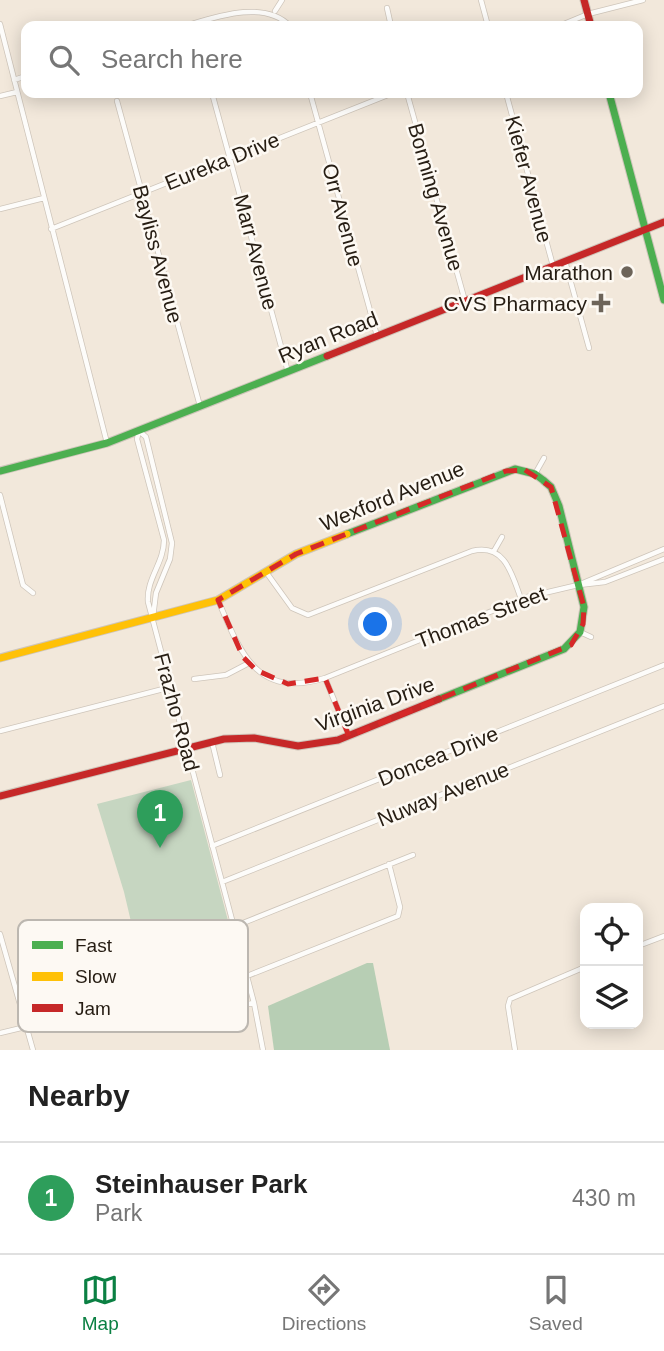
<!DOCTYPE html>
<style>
body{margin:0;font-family:Arial,sans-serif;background:#f2f2f2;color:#222}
.controls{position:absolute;right:21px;bottom:21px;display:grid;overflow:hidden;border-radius:14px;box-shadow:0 4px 18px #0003}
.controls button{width:63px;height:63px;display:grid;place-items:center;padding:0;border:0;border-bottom:2px solid #e0e0e0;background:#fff;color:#222;font:35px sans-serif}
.you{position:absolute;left:376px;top:625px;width:24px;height:24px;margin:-18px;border:5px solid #fff;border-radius:50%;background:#1a73e8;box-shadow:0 0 0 10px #1a73e833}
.badge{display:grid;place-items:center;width:46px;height:46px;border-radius:50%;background:#0b8043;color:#fff;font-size:23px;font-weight:700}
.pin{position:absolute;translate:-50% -58px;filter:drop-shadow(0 2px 4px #0008)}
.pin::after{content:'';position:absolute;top:37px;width:24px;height:21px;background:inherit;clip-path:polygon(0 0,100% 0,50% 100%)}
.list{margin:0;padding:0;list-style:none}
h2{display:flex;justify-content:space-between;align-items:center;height:91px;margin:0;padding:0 28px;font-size:30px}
h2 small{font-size:23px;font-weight:400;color:#767676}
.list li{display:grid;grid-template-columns:46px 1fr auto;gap:21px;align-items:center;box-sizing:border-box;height:112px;padding:0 28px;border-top:2px solid #e0e0e0}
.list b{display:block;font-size:26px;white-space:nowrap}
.list p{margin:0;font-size:23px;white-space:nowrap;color:#767676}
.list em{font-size:23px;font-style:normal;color:#767676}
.icon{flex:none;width:38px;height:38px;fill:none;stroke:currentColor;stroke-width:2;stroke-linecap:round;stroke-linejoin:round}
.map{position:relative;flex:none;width:664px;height:1050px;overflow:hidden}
.search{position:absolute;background:#fff;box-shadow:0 4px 18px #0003;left:21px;right:21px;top:21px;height:77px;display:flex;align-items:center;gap:18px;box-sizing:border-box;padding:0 24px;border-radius:14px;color:#767676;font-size:26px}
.sheet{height:203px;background:#fff}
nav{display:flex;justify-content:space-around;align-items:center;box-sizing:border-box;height:98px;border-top:2px solid #e0e0e0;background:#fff;font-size:19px;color:#767676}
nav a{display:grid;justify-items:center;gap:4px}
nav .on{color:#0b8043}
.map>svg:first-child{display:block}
.green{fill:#c6d6c1}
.forest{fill:#b7ceb4}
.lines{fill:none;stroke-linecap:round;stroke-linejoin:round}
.street-casing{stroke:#cec5ba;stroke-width:6}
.fast-casing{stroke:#cec5ba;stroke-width:9}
.slow-casing{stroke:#cec5ba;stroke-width:9}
.jam-casing{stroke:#cec5ba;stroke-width:9}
.street{stroke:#fdfcfa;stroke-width:4.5}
.fast{stroke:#4caf50;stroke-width:7}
.slow{stroke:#ffc107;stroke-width:7}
.jam{stroke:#c62828;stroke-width:7}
.marked{fill:none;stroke:#d62828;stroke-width:5;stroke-dasharray:14 9;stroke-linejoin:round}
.poi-dot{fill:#6d6459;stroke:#fdf9f3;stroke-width:2.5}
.labels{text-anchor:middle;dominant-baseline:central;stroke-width:5;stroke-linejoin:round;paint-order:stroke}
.street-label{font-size:21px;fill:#261d13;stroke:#fdf9f3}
.poi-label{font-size:21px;fill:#261d13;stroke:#fdf9f3;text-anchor:end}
.key{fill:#fdf9f3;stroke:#bcb7b0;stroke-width:2}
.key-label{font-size:19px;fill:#261d13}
</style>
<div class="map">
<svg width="664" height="1050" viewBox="0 0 664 1050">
<rect width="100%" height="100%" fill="#f2e8db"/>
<path class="green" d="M191,780L241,970L236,972L141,964L124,892L97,804Z"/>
<path class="forest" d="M367,963H373L390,1050H274L268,1006Z"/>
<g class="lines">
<g class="street-casing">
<path id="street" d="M481,0L488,26
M387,8L391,26
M275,11L282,0
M0,24L107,443
M185,26C218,16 265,0 290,26
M559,26L588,14L643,0
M14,80L26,76
M212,93L288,372
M310,93L377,336
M407,93L465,301
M506,93L553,266
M0,96L17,92
M117,101L200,406
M0,209L44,198
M51,229L393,93
M565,261L589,348
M139,431L137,439L164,540C164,563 146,579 148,602L254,1003L263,1050
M139,431L146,437L172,543L170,559L156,593L153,617
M535,474L544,458
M0,495L23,585L33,593
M494,551L502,537
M266,572L292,608L308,615L472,551C505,543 512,574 521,599
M579,585L605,582L664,559
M218,600C240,652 257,700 325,678L527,597L578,585L664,549
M580,632L591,637
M325,678L349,736
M194,679L226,675L249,663
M0,731L171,687
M212,742L220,775
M212,846L664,665
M222,882L664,706
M233,927L413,855
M0,934L33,1050
M638,946L664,936
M247,976L398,916L400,907L389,864
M0,1033L134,1001H167L215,1009L254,1003
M515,1050L508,1006L510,999L585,967"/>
</g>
<g class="fast-casing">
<path id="fast" d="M609,93L664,300
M0,471L107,443L327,356
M347,534L515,469L535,474L543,480L551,487L559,506L584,607L580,632L564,649L439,699"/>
</g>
<g class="slow-casing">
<path id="slow" d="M0,658L218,600L296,554L347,534"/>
</g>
<g class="jam-casing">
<path id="jam" d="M584,0L591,26
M327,356L664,222
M0,796L224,739L254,738L298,746L338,740L439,699"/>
</g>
<use href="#street" class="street"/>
<use href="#fast" class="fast"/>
<use href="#slow" class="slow"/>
<use href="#jam" class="jam"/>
</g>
<path class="marked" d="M525,470L551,487L584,607L583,624L571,645L349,736L325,678L288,684L256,670L243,657L218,600L296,554L506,471Z"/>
<g class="poi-dot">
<circle cx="627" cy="272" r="7"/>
<path d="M597.5 292.5h7v7h7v7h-7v7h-7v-7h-7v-7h7z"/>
</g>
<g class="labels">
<g class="street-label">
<text transform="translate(222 161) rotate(-22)">Eureka Drive</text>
<text transform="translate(529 179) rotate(75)">Kiefer Avenue</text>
<text transform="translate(436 197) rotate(74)">Bonning Avenue</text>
<text transform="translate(343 215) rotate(75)">Orr Avenue</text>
<text transform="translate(256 252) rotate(75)">Marr Avenue</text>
<text transform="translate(158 254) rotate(75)">Bayliss Avenue</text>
<text transform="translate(328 337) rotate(-22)">Ryan Road</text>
<text transform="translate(392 496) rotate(-22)">Wexford Avenue</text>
<text transform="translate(481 617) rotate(-21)">Thomas Street</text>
<text transform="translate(375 704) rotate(-20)">Virginia Drive</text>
<text transform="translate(177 712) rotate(75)">Frazho Road</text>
<text transform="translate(438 756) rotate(-22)">Doncea Drive</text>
<text transform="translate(443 794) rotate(-22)">Nuway Avenue</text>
</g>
<g class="poi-label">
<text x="613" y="272">Marathon</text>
<text x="587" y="303">CVS Pharmacy</text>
</g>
</g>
<rect x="18" y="920" width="230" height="112" rx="10" class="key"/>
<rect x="32" y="941" width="31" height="8" fill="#4caf50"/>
<rect x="32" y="972" width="31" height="9" fill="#ffc107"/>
<rect x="32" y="1004" width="31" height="8" fill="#c62828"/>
<g class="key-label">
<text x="75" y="952">Fast</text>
<text x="75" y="983">Slow</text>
<text x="75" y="1015">Jam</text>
</g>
</svg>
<div class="controls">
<button><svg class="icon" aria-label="locate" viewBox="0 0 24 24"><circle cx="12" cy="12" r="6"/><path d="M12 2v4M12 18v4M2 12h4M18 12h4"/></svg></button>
<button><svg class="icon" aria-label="layers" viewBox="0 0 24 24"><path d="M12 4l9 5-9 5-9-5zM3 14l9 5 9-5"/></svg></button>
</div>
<div class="you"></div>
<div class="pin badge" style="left:160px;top:848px;background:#2e9e5b">1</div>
<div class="search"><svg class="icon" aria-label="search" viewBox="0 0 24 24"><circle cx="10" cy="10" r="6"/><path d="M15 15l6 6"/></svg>Search here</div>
</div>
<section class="sheet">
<h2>Nearby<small></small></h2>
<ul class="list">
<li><span class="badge" style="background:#2e9e5b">1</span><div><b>Steinhauser Park</b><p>Park</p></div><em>430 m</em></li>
</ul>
</section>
<nav>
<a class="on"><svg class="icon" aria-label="map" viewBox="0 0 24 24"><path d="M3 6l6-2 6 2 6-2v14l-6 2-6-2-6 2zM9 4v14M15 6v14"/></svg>Map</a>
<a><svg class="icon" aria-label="directions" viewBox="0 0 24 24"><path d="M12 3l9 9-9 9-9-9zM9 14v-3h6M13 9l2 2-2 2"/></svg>Directions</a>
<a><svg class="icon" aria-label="saved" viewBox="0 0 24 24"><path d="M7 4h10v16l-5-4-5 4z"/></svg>Saved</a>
</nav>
